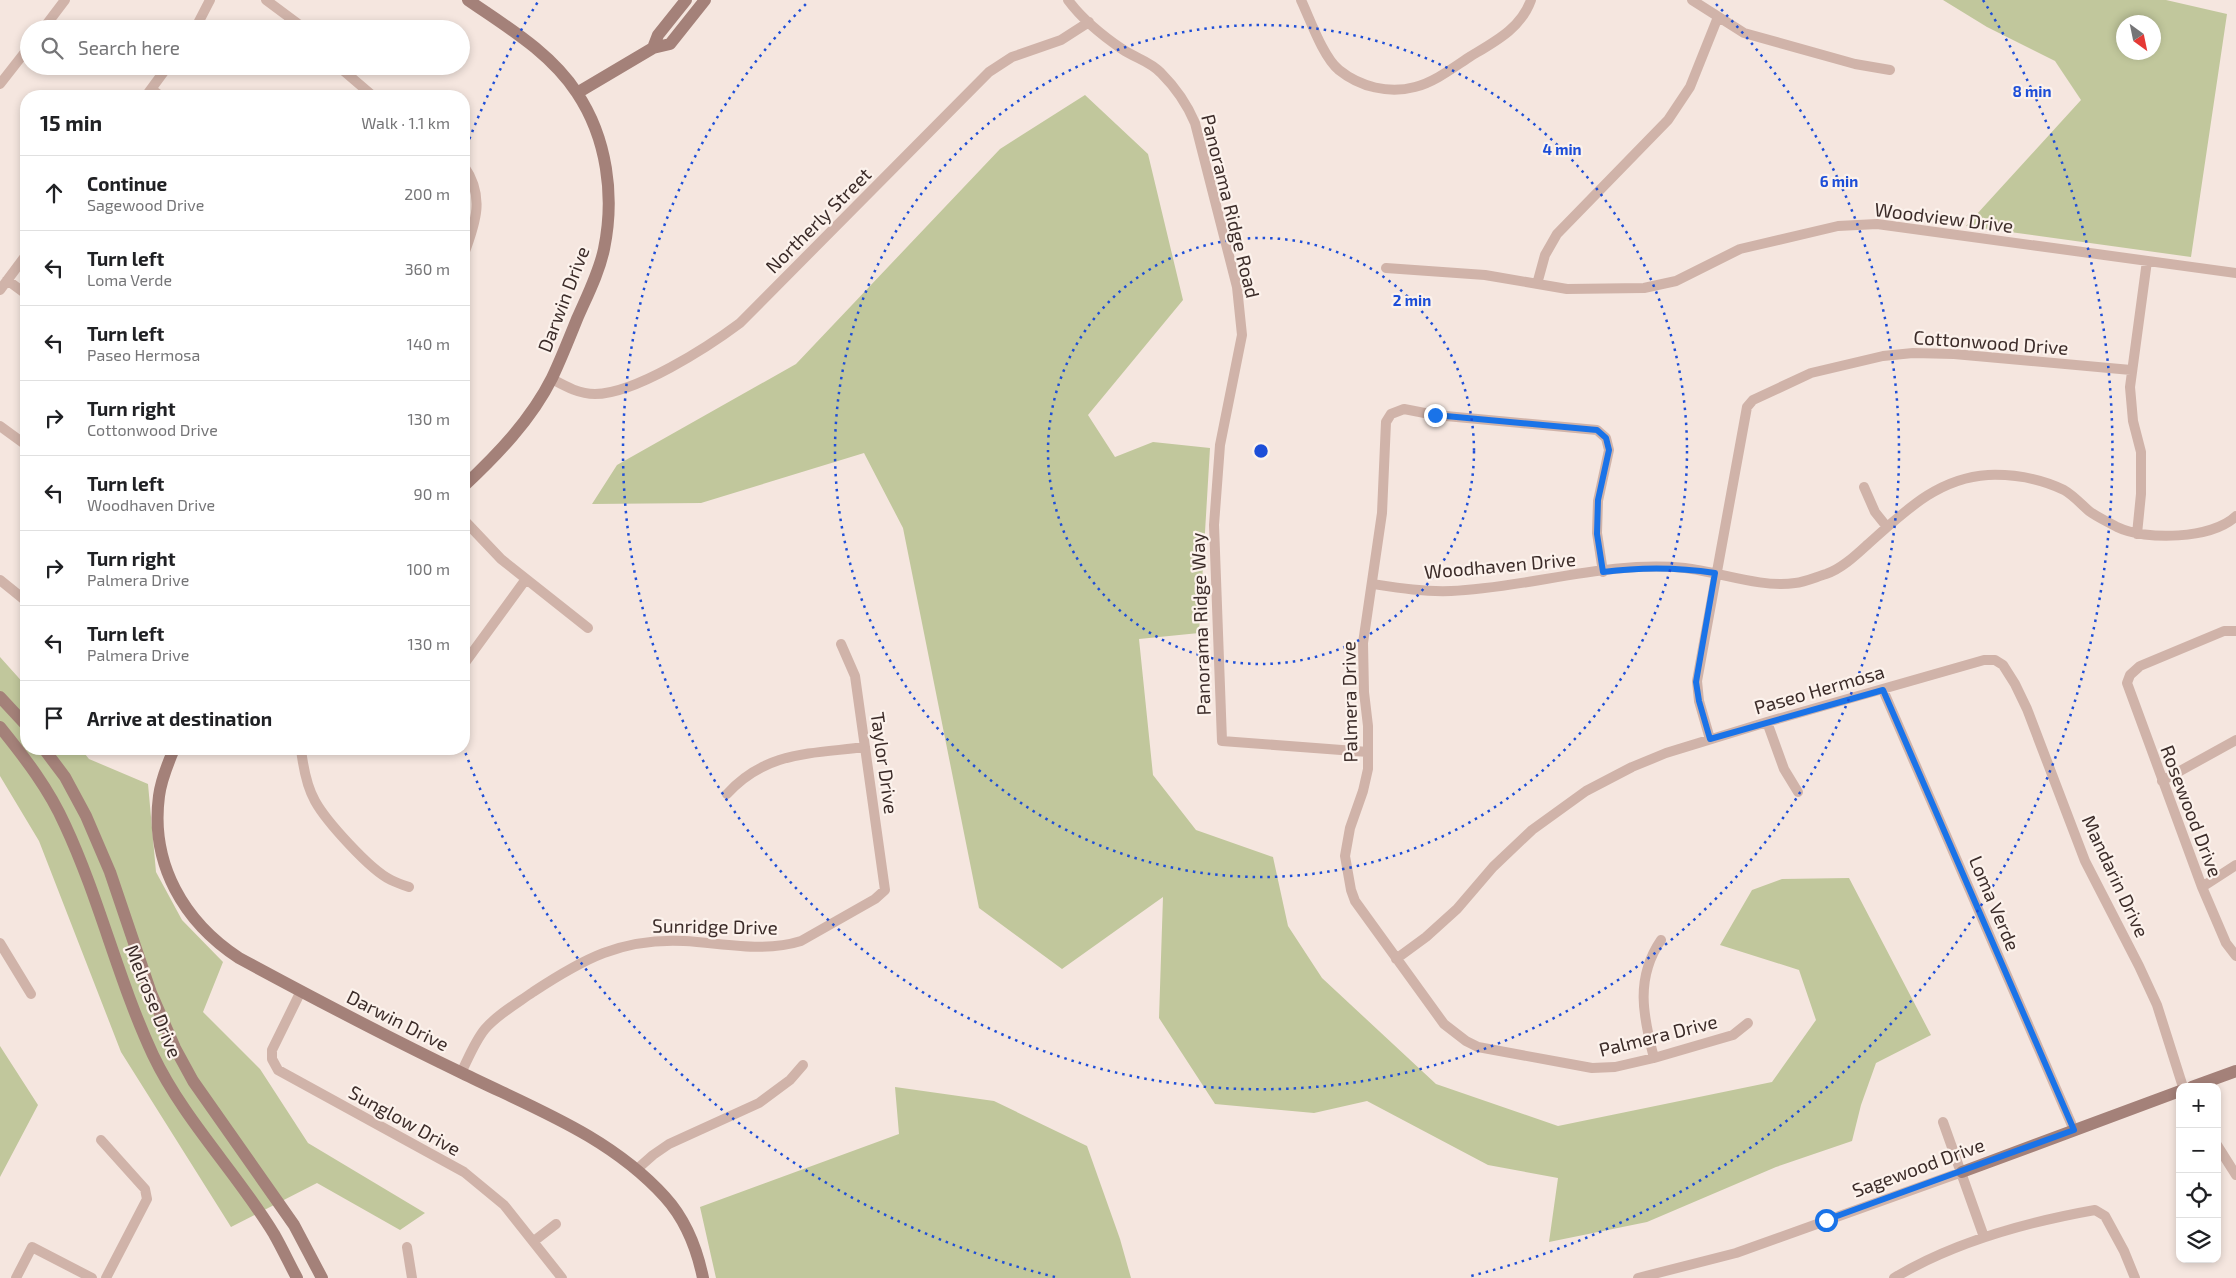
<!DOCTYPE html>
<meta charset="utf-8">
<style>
body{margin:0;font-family:"Exo 2",sans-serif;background:#f6f6f6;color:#202124}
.controls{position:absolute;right:15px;bottom:15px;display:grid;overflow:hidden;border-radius:10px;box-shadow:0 2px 8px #0003}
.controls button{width:45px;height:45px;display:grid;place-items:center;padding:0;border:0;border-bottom:1px solid #e0e0e0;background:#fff;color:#202124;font:25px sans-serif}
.compass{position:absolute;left:2116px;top:15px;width:45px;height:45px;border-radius:50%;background:#fff;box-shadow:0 2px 8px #0003;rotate:147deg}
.stop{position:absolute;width:15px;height:15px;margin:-11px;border:4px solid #1a73e8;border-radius:50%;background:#fff}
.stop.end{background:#1a73e8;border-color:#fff;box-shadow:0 1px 5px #0008}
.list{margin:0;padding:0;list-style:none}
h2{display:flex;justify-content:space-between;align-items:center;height:65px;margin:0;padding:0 20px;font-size:21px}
h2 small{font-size:16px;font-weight:400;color:#757577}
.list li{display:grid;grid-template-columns:32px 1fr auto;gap:15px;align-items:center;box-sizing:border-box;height:75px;padding:0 20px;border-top:1px solid #e0e0e0}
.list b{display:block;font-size:19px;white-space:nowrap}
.list p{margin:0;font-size:16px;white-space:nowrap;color:#757577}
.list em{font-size:16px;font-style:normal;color:#757577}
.icon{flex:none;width:28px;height:28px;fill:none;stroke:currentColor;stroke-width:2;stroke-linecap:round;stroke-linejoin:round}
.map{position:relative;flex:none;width:2236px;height:1278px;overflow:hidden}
.search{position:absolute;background:#fff;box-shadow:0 2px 8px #0003;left:20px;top:20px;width:450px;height:55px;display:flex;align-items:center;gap:12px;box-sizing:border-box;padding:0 18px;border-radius:28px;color:#757577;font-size:19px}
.panel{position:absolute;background:#fff;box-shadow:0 2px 8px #0003;left:20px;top:90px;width:450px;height:665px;border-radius:20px}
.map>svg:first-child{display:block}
.green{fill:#c1c79c;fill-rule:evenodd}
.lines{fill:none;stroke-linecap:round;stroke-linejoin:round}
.street{stroke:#d0b3a9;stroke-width:10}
.secondary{stroke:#a48179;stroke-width:12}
.route{stroke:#1a73e8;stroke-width:6}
.ring{fill:none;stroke:#1d4ed8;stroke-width:2.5;stroke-dasharray:2.5 5}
.labels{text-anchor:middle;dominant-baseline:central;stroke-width:4.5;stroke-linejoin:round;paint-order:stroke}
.street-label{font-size:19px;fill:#3c2c29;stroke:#fcf2ec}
.centre{fill:#1d4ed8;stroke:#fcf2ec;stroke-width:2.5}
.ring-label{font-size:15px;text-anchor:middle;font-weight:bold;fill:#1d4ed8;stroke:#fcf2ec;stroke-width:4.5;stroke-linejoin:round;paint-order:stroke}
</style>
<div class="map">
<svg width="2236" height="1278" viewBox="0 0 2236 1278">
<rect width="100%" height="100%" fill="#f5e6df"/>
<path class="green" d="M1943,0H2166L2227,14L2191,257L1966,226L2081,100L2055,61L1987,27ZM2154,22V52H2124V22Z
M1085,95L1148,154L1183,300L1088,415L1115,457L1153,442L1210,448L1199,633L1139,639L1153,775L1196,830L1273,857L1288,926L1322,978L1436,1084L1558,1126L1772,1082L1816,1020L1799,970L1720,945L1752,890L1782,879L1849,878L1931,1035L1876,1063L1861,1105L1852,1141L1776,1167L1647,1222L1549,1242L1558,1178L1488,1165L1367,1101L1314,1113L1215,1104L1159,1018L1163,897L1062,969L979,908L903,528L864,453L701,503L592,504L617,465L796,364L1000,149Z
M0,657L26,686V749H81L89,759L148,784L156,872L182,920L223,962L203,1012L260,1069L308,1143L425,1213L400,1230L317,1183L231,1227L121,1052L39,841L0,776Z
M0,1046L38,1105L0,1177Z
M895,1087L994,1101L1087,1146L1120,1239L1131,1278H716L700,1207L899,1134Z"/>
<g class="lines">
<path class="street" d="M266,0L305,29
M1068,0C1082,19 1103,36 1122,49C1135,58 1150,61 1161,73C1176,88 1187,104 1195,123L1237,287L1242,335L1220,445L1214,525L1222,741L1368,752
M1301,0C1310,19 1323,57 1339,70C1360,87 1389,94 1415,87C1435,82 1454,67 1471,56C1496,41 1521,28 1531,0
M1692,0L1744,33L1855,64L1890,70
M43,29L65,0
M195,29L210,0
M338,66L373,96
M0,84L29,47
M151,89L161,96
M146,96L168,66
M464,166C485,196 476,222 464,254
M1386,268L1485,275L1567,289L1644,288L1676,281L1740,249L1838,226L1877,224L2236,273
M7,280L26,294
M1537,284L1545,255L1557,234L1668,120L1690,87L1718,17
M0,290L26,255
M552,379C565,386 579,394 595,394C635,394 708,347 740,323L989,72L1012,57L1061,40L1089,22
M0,426L26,445
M1864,487L1875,512L1887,527
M464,520L501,559L588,628
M2137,534L2141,494V452L2133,421L2130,387L2147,261
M1603,572L1597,533L1598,501L1609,450L1606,438L1597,430L1435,415L1404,409L1391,414L1386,422L1382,513L1363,643L1364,692L1368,726V769L1363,791L1350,828L1345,856L1351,890L1355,901L1444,1024L1466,1041L1478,1047L1592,1068L1615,1067L1654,1058L1733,1035L1748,1023
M0,580L26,601
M1373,584C1399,588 1424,592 1451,591C1528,588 1607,560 1685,568C1719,572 1761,588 1795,583C1805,582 1816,577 1826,574C1841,569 1855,556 1867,545C1903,513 1937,478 1988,475C2015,474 2039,478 2064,490C2073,495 2081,504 2089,511C2097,517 2108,522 2117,527C2146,541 2212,539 2236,516
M2236,631H2224L2140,666L2130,675L2127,683L2202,887L2226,943L2236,956
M464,664L526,579
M1883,690L2074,1130
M1767,722L1784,769L1798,792
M1710,739L1699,701L1697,681L1747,407L1753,400L1811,373L1883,356L1913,353L1954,354L2131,370
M301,749C303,766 306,785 315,801C326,821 370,870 391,880C397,883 403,885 409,887
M399,750L401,749
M2162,781L2236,740
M727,794C766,751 811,754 865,747
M2202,887L2236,865
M0,943L31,994
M1396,959L1426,937L1457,909L1493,867L1532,830L1586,791L1632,767L1666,753L1767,722L1984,660H1995L2003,665L2015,684L2027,709L2085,861L2139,966L2157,1005L2183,1087
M301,991L272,1050V1059L278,1070L464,1172L504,1205L562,1278
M1654,1058C1643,1016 1635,978 1661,940
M461,1073C468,1059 475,1041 485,1029C498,1014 516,1004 533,992C583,959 621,938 684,941C723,943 763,953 801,941L875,899L885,890L855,676L841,644
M1943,1122L1984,1237
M101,1140L145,1189L147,1199L106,1278
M2217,1145L2236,1175
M636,1170L653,1155L669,1144L759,1103L790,1080L803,1065
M534,1241L556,1224
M407,1247L412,1278
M16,1278L32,1247L92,1278
M1638,1278L1736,1253L1962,1172
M1894,1278C1954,1242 2027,1222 2095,1210L2105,1216L2124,1251L2135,1278"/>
<path class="secondary" d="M653,48L658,35L686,0
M577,93L653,48L670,44L705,0
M464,486C497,455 531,420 552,378C561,359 569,339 577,319C587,296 599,273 604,249C615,196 607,138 577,93C550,52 507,27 468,0
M0,697L26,725
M0,727C25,758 49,789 65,825C100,900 118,980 153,1055C184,1120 237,1173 274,1234C282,1248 289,1263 297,1278
M44,749L65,777L86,816L110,872L151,993L175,1048L193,1081L294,1225L322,1278
M174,749C168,763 161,780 159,796C150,864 184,922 239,958C313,998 387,1037 462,1073C533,1108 610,1136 665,1197C685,1219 697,1249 703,1278
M2192,1087L2236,1071
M1962,1172L2180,1091"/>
</g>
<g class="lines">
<path class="route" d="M1435,415L1597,430L1606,438L1609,450L1598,500L1597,534L1603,572C1641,567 1677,567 1715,573L1696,682L1699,701L1710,739L1883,690L2074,1130L1826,1220"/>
</g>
<g class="ring">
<circle cx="1261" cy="451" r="213"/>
<circle cx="1261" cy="451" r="426"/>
<path d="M1716 4A638 638 0 1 1 806 4"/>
<path d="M1055 1277A851 851 0 0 1 464 749M464 153A851 851 0 0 1 539 0M1983 0A851 851 0 0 1 1467 1277"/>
</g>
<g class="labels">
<g class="street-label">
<text transform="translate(1231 206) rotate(76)">Panorama Ridge Road</text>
<text transform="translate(1944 217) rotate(7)">Woodview Drive</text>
<text transform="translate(818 220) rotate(-45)">Northerly Street</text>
<text transform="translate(563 299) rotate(-69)">Darwin Drive</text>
<text transform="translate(1991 342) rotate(4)">Cottonwood Drive</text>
<text transform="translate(1500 565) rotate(-5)">Woodhaven Drive</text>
<text transform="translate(1200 624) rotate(-92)">Panorama Ridge Way</text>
<text transform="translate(1819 689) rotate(-16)">Paseo Hermosa</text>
<text transform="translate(1349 702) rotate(-91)">Palmera Drive</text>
<text transform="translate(885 763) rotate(82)">Taylor Drive</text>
<text transform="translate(2192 811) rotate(69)">Rosewood Drive</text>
<text transform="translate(2116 876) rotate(65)">Mandarin Drive</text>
<text transform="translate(1995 903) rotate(67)">Loma Verde</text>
<text transform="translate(715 926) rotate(1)">Sunridge Drive</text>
<text transform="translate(154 1001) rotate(68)">Melrose Drive</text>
<text transform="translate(398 1020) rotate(27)">Darwin Drive</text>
<text transform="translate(1658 1035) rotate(-14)">Palmera Drive</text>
<text transform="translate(405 1120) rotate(29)">Sunglow Drive</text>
<text transform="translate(1918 1167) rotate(-20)">Sagewood Drive</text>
</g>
</g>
<circle cx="1261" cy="451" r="8" class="centre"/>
<g class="ring-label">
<text x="2032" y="97">8 min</text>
<text x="1562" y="155">4 min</text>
<text x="1839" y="187">6 min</text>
<text x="1412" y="306">2 min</text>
</g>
</svg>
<div class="controls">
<button>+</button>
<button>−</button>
<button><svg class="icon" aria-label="locate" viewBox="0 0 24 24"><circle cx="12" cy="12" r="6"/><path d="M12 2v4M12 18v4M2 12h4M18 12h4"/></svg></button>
<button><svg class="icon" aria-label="layers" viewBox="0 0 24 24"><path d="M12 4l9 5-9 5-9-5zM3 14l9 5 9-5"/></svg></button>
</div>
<svg class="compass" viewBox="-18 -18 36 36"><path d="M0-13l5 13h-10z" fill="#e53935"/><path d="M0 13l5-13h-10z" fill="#757577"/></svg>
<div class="stop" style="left:1826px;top:1220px"></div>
<div class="stop end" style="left:1435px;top:415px"></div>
<div class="search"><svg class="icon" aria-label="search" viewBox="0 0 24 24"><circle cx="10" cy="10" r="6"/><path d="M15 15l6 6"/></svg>Search here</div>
<section class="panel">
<h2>15 min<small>Walk · 1.1 km</small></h2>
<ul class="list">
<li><svg class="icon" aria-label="ahead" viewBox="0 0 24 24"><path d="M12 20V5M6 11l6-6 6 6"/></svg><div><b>Continue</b><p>Sagewood Drive</p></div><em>200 m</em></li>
<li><svg class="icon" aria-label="left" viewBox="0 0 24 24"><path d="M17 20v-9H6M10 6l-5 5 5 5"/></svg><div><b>Turn left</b><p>Loma Verde</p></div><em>360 m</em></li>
<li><svg class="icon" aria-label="left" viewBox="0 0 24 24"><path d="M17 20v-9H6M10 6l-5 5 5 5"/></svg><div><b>Turn left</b><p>Paseo Hermosa</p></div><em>140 m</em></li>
<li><svg class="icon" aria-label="right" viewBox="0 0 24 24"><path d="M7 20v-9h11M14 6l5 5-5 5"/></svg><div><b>Turn right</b><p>Cottonwood Drive</p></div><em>130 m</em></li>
<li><svg class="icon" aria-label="left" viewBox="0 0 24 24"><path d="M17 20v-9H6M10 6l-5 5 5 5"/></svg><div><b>Turn left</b><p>Woodhaven Drive</p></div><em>90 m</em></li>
<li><svg class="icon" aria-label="right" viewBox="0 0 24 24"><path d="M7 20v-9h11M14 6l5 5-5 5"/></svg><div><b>Turn right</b><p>Palmera Drive</p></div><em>100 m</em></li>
<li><svg class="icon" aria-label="left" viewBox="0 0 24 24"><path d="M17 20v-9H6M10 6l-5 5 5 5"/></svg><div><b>Turn left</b><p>Palmera Drive</p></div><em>130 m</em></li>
<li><svg class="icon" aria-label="arrive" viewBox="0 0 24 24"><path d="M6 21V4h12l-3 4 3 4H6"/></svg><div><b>Arrive at destination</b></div></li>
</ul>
</section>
</div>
